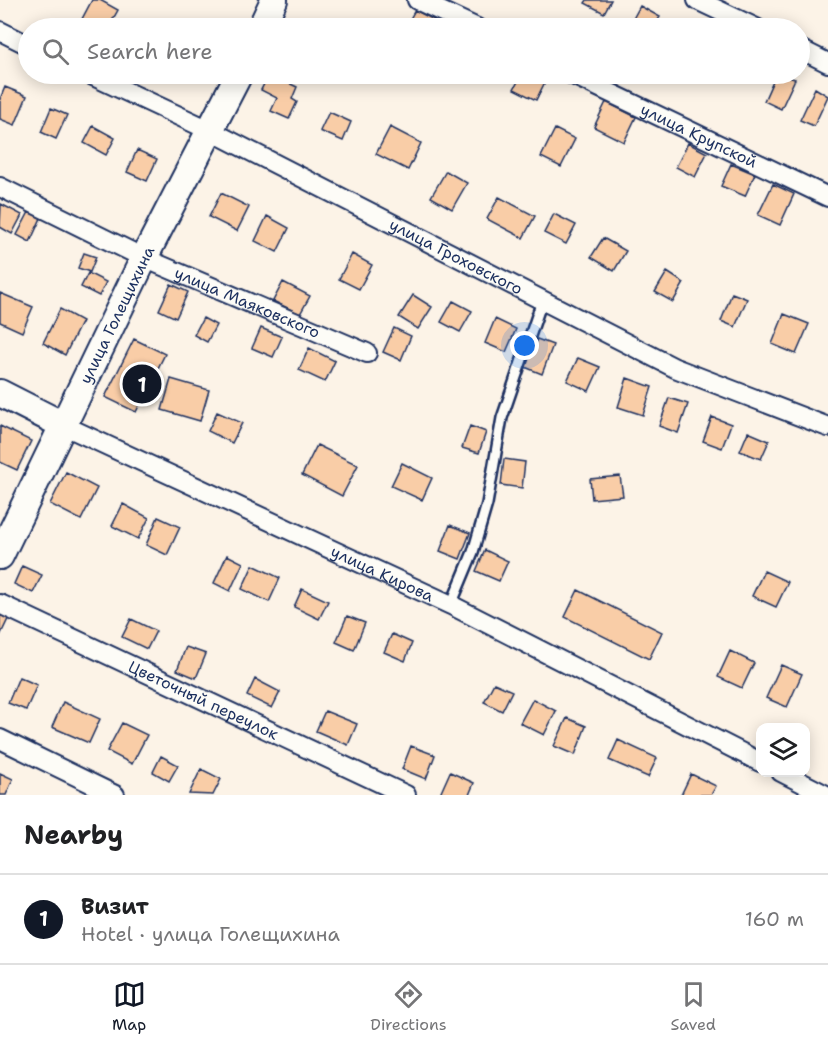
<!DOCTYPE html>
<meta charset="utf-8">
<style>
body{margin:0;font-family:"Shantell Sans",sans-serif;background:#f6f6f6;color:#202124}
.controls{position:absolute;right:18px;bottom:18px;display:grid;overflow:hidden;border-radius:12px;box-shadow:0 3px 15px #0003}
.controls button{width:54px;height:54px;display:grid;place-items:center;padding:0;border:0;border-bottom:2px solid #e0e0e0;background:#fff;color:#202124;font:30px sans-serif}
.you{position:absolute;left:525px;top:346px;width:21px;height:21px;margin:-15px;border:4px solid #fff;border-radius:50%;background:#1a73e8;box-shadow:0 0 0 9px #1a73e833}
.badge{display:grid;place-items:center;width:39px;height:39px;border-radius:50%;background:#111827;color:#fff;font-size:20px;font-weight:700}
.pin{position:absolute;translate:-50% -50%;border:3px solid #fff;box-shadow:0 2px 6px #0006}
.list{margin:0;padding:0;list-style:none}
h2{display:flex;justify-content:space-between;align-items:center;height:78px;margin:0;padding:0 24px;font-size:26px}
h2 small{font-size:20px;font-weight:400;color:#757577}
.list li{display:grid;grid-template-columns:39px 1fr auto;gap:18px;align-items:center;box-sizing:border-box;height:90px;padding:0 24px;border-top:2px solid #e0e0e0}
.list b{display:block;font-size:22px;white-space:nowrap}
.list p{margin:0;font-size:20px;white-space:nowrap;color:#757577}
.list em{font-size:20px;font-style:normal;color:#757577}
.icon{flex:none;width:33px;height:33px;fill:none;stroke:currentColor;stroke-width:2;stroke-linecap:round;stroke-linejoin:round}
.map{position:relative;flex:none;width:828px;height:795px;overflow:hidden}
.search{position:absolute;background:#fff;box-shadow:0 3px 15px #0003;left:18px;right:18px;top:18px;height:66px;display:flex;align-items:center;gap:15px;box-sizing:border-box;padding:0 21px;border-radius:33px;color:#757577;font-size:22px}
.sheet{height:168px;background:#fff}
nav{display:flex;justify-content:space-around;align-items:center;box-sizing:border-box;height:84px;border-top:2px solid #e0e0e0;background:#fff;font-size:16px;color:#757577}
nav a{display:grid;justify-items:center;gap:3px}
nav .on{color:#111827}
.map>svg:first-child{display:block}
.building{fill:#f9cda7;stroke:#1b2f5e;stroke-width:1.5}
.lines{fill:none;stroke-linecap:round;stroke-linejoin:round}
.lane-casing{stroke:#1b2f5e;stroke-width:14}
.street-casing{stroke:#1b2f5e;stroke-width:22}
.secondary-casing{stroke:#1b2f5e;stroke-width:30}
.lane{stroke:#fdfcf7;stroke-width:9}
.street{stroke:#fdfcf7;stroke-width:18}
.secondary{stroke:#fdfcf7;stroke-width:26}
.labels{text-anchor:middle;dominant-baseline:central;stroke-width:4.5;stroke-linejoin:round;paint-order:stroke}
.street-label{font-size:16px;fill:#1b2f5e;stroke:#fdfcf7}
</style>
<div class="map">
<svg width="828" height="795" viewBox="0 0 828 795">
<rect width="100%" height="100%" fill="#fcf3e7"/>
<filter id="ink" filterUnits="userSpaceOnUse"><feTurbulence type="fractalNoise" baseFrequency=".0167" numOctaves="2"/><feDisplacementMap in="SourceGraphic" scale="12" xChannelSelector="R" yChannelSelector="G"/><feConvolveMatrix kernelMatrix="1 2 1 2 8 2 1 2 1" color-interpolation-filters="sRGB"/></filter>
<g filter="url(#ink)">
<path class="building" d="M92,0H100L118,10L108,28H101L82,19Z
M587,0H611L604,13L585,3Z
M640,6L660,17L653,28H628Z
M415,10L434,20L430,28H405Z
M269,74L297,87L292,99L297,102L289,119L271,111L277,98L261,90Z
M522,74H549L536,100L514,89Z
M776,74L795,79L781,109L764,101Z
M5,87L27,96L15,125L0,119V99Z
M815,88L828,96L814,126L800,120Z
M606,102L636,117L624,142L594,127Z
M51,108L67,115L56,139L41,132Z
M329,112L351,122L343,141L320,131Z
M93,126L115,138L106,155L84,143Z
M390,127L421,143L408,170L376,154Z
M555,129L575,139L561,167L541,157Z
M688,143L707,153L695,177L676,167Z
M137,150L157,159L147,181L127,172Z
M731,164L755,174L745,196L721,186Z
M446,171L467,183L452,209L431,197Z
M773,184L794,194L780,225L758,215Z
M221,193L249,207L237,231L209,217Z
M499,197L535,216L523,238L487,219Z
M1,204L22,215L12,234L0,227Z
M29,212L41,218L30,242L17,235Z
M554,214L576,225L566,244L544,233Z
M267,216L289,228L277,252L255,241Z
M603,238L626,251L614,271L591,257Z
M84,253L96,257L90,272L78,268Z
M352,254L372,265L359,289L339,279Z
M667,272L684,283L673,302L655,292Z
M88,273L106,282L99,296L81,287Z
M283,282L310,296L300,314L273,301Z
M171,284L188,292L176,318L159,310Z
M0,293L33,307L22,332L0,322Z
M732,293L747,299L735,327L721,321Z
M413,295L432,307L418,329L399,317Z
M453,301L472,311L460,332L441,322Z
M60,309L82,321L65,355L43,343Z
M784,314L809,324L796,354L772,344Z
M203,318L216,325L207,342L194,335Z
M495,319L516,329L506,352L485,343Z
M261,328L282,337L273,357L252,348Z
M394,328L411,336L401,360L383,352Z
M134,339L165,354L136,412L105,397Z
M537,339L553,345L542,374L525,367Z
M309,348L335,361L325,382L299,370Z
M578,358L600,367L589,391L567,381Z
M627,378L652,387L643,415L618,407Z
M171,379L209,390L200,421L162,410Z
M669,398L688,404L678,433L659,426Z
M217,412L242,423L232,443L208,431Z
M712,417L731,424L722,448L703,441Z
M0,426L31,441L17,470L0,462Z
M470,426L486,432L479,453L462,448Z
M748,432L769,441L761,459L740,451Z
M317,445L358,465L342,496L302,475Z
M504,459L525,462L522,488L501,485Z
M402,463L432,478L422,500L391,486Z
M66,472L97,488L81,520L50,504Z
M620,476L623,496L592,499L590,479Z
M123,504L149,518L138,539L112,526Z
M158,517L180,527L167,555L146,545Z
M450,525L470,533L460,559L440,551Z
M485,550L508,561L499,581L476,571Z
M227,555L243,563L230,591L214,583Z
M253,565L280,578L269,602L242,589Z
M22,566L42,575L33,593L14,584Z
M764,571L788,582L776,607L752,596Z
M302,589L328,601L319,619L294,607Z
M578,590L662,632L649,659L565,617Z
M0,612L9,617L0,636Z
M347,616L365,623L354,650L336,642Z
M131,619L156,631L147,649L122,637Z
M392,634L412,643L405,661L384,652Z
M186,647L206,654L196,678L177,670Z
M730,651L754,663L742,688L718,677Z
M781,665L802,674L787,707L766,698Z
M19,677L37,685L26,710L8,703Z
M255,679L280,692L272,708L247,696Z
M494,683L512,691L502,711L484,702Z
M533,699L556,711L544,735L520,723Z
M63,702L100,719L89,743L52,727Z
M325,711L357,724L348,745L316,731Z
M567,718L586,726L575,755L554,746Z
M122,723L147,735L132,764L107,751Z
M618,740L657,758L648,777L609,760Z
M411,746L435,755L426,779L402,769Z
M161,756L178,765L169,781L153,772Z
M201,769L221,779L213,795L189,794Z
M450,772L474,783L469,795H448L441,792Z
M0,773L13,779L6,795H0Z
M691,774L716,786L711,795H681Z"/>
<g class="lines">
<g class="lane-casing">
<path id="lane" d="M451,605L473,552L487,504L502,418L542,301"/>
</g>
<g class="street-casing">
<g id="street">
<path d="M417,0L477,28"/>
<path d="M697,0L756,28"/>
<path d="M0,31L28,45"/>
<path d="M800,49L828,63"/>
<path id="s1" d="M89,74L211,131L675,368L828,427"/>
<path id="s2" d="M571,74L828,197"/>
<path id="s3" d="M0,187L144,258L367,353"/>
<path id="s4" d="M65,426L451,605L760,762"/>
<path id="s5" d="M0,604L406,795"/>
<path d="M0,739L115,795"/>
<path d="M781,772L826,795"/>
</g>
</g>
<g class="secondary-casing">
<g id="secondary">
<path d="M261,28L274,0"/>
<path d="M0,393L65,426"/>
<path id="s6" d="M0,556L144,258L239,74"/>
</g>
</g>
<use href="#lane" class="lane"/>
<use href="#street" class="street"/>
<use href="#secondary" class="secondary"/>
</g>
</g>
<g class="labels">
<g class="street-label">
<text stroke="none"><textPath href="#s2" startOffset="142">улица Крупской</textPath></text>
<text stroke="none"><textPath href="#s1" startOffset="410">улица Гроховского</textPath></text>
<text stroke="none"><textPath href="#s3" startOffset="273">улица Маяковского</textPath></text>
<text stroke="none"><textPath href="#s6" startOffset="268">улица Голещихина</textPath></text>
<text stroke="none"><textPath href="#s4" startOffset="350">улица Кирова</textPath></text>
<text stroke="none"><textPath href="#s5" startOffset="225">Цветочный переулок</textPath></text>
</g>
</g>
</svg>
<div class="controls">
<button><svg class="icon" aria-label="layers" viewBox="0 0 24 24"><path d="M12 4l9 5-9 5-9-5zM3 14l9 5 9-5"/></svg></button>
</div>
<div class="you"></div>
<div class="pin badge" style="left:142px;top:384px">1</div>
<div class="search"><svg class="icon" aria-label="search" viewBox="0 0 24 24"><circle cx="10" cy="10" r="6"/><path d="M15 15l6 6"/></svg>Search here</div>
</div>
<section class="sheet">
<h2>Nearby<small></small></h2>
<ul class="list">
<li><span class="badge">1</span><div><b>Визит</b><p>Hotel · улица Голещихина</p></div><em>160 m</em></li>
</ul>
</section>
<nav>
<a class="on"><svg class="icon" aria-label="map" viewBox="0 0 24 24"><path d="M3 6l6-2 6 2 6-2v14l-6 2-6-2-6 2zM9 4v14M15 6v14"/></svg>Map</a>
<a><svg class="icon" aria-label="directions" viewBox="0 0 24 24"><path d="M12 3l9 9-9 9-9-9zM9 14v-3h6M13 9l2 2-2 2"/></svg>Directions</a>
<a><svg class="icon" aria-label="saved" viewBox="0 0 24 24"><path d="M7 4h10v16l-5-4-5 4z"/></svg>Saved</a>
</nav>
